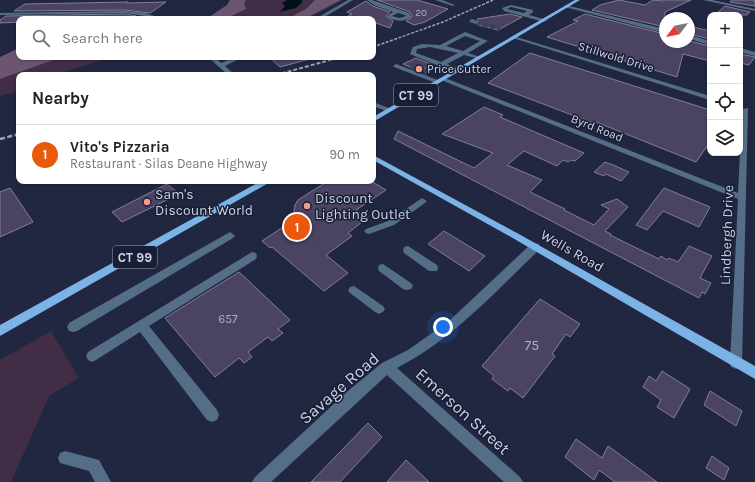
<!DOCTYPE html>
<meta charset="utf-8">
<style>
body{margin:0;font-family:Karla,sans-serif;background:#f2f2f2;color:#222}
.controls{position:absolute;right:12px;top:12px;display:grid;overflow:hidden;border-radius:8px;box-shadow:0 1px 3px #0004}
.controls button{width:36px;height:36px;display:grid;place-items:center;padding:0;border:0;border-bottom:1px solid #e0e0e0;background:#fff;color:#222;font:20px sans-serif}
.compass{position:absolute;left:659px;top:12px;width:36px;height:36px;border-radius:50%;background:#fff;box-shadow:0 1px 3px #0004;rotate:238deg}
.you{position:absolute;left:443px;top:327px;width:14px;height:14px;margin:-10px;border:3px solid #fff;border-radius:50%;background:#1a73e8;box-shadow:0 0 0 6px #1a73e833}
.badge{display:grid;place-items:center;width:26px;height:26px;border-radius:50%;background:#ea580c;color:#fff;font-size:13px;font-weight:700}
.pin{position:absolute;translate:-50% -50%;border:2px solid #fff;box-shadow:0 1px 4px #0006}
.list{margin:0;padding:0;list-style:none}
h2{display:flex;justify-content:space-between;align-items:center;height:52px;margin:0;padding:0 16px;font-size:17px}
h2 small{font-size:13px;font-weight:400;color:#767676}
.list li{display:grid;grid-template-columns:26px 1fr auto;gap:12px;align-items:center;box-sizing:border-box;height:60px;padding:0 16px;border-top:1px solid #e0e0e0}
.list b{display:block;font-size:15px;white-space:nowrap}
.list p{margin:0;font-size:13px;white-space:nowrap;color:#767676}
.list em{font-size:13px;font-style:normal;color:#767676}
.icon{flex:none;width:22px;height:22px;fill:none;stroke:currentColor;stroke-width:2;stroke-linecap:round;stroke-linejoin:round}
.map{position:relative;flex:none;width:755px;height:482px;overflow:hidden}
.search{position:absolute;background:#fff;box-shadow:0 1px 3px #0004;left:16px;top:16px;width:360px;height:44px;display:flex;align-items:center;gap:10px;box-sizing:border-box;padding:0 14px;border-radius:8px;color:#767676;font-size:15px}
.panel{position:absolute;background:#fff;box-shadow:0 1px 3px #0004;left:16px;top:72px;width:360px;height:112px;border-radius:8px}
.map>svg:first-child{display:block}
.green{fill:#412d46}
.forest{fill:#6c5571}
.water{fill:#001118}
.building{fill:#4a4362;stroke:#837c9a}
.lines{fill:none;stroke-linecap:round;stroke-linejoin:round}
.minor-tunnel-far1{stroke:#3b4158;stroke-width:5;stroke-dasharray:5 2.5;stroke-linecap:butt}
.minor-tunnel{stroke:#3b4158;stroke-width:6;stroke-dasharray:6 3.5;stroke-linecap:butt}
.minor{fill:#546e87;fill-rule:evenodd}
.major{fill:#7bb3e7;fill-rule:evenodd}
.rail-far2{stroke:#9ca2b4;stroke-width:1.5;stroke-dasharray:3 1.5;stroke-linecap:butt}
.rail-far1{stroke:#9ca2b4;stroke-width:2;stroke-dasharray:4 2;stroke-linecap:butt}
.rail{stroke:#9ca2b4;stroke-width:2.5;stroke-dasharray:5 2.5;stroke-linecap:butt}
.poi-dot{fill:#f49d8c;stroke:#171e36;stroke-width:1.5}
.labels{text-anchor:middle;dominant-baseline:central;stroke-width:3;stroke-linejoin:round;paint-order:stroke}
.far-number-label{font-size:10px;fill:#acaec2}
.far-street-label{font-size:12px;fill:#cdd2e2;stroke:#171e36}
.far-poi-label{font-size:12px;fill:#cdd2e2;stroke:#171e36;text-anchor:start}
.number-label{font-size:12px;fill:#acaec2}
.shield{fill:#171e36;stroke:#969cae;stroke-width:1}
.shield-label{font-size:13px;font-weight:bold;fill:#cdd2e2}
.poi-label{font-size:14px;fill:#cdd2e2;stroke:#171e36;text-anchor:start}
.street-label{font-size:14px;fill:#cdd2e2;stroke:#171e36}
.near-number-label{font-size:14px;fill:#acaec2}
.near-street-label{font-size:17px;fill:#cdd2e2;stroke:#171e36}
</style>
<div class="map">
<svg width="755" height="482" viewBox="0 0 755 482">
<rect width="100%" height="100%" fill="#212740"/>
<path class="green" d="M246,0H343L307,19H220Z
M62,57H109C91,65 72,69 54,75C46,77 28,75 19,75V91L0,96V79Z
M51,331L79,378L49,396L11,482H0V360Z"/>
<path class="forest" d="M230,0H246L244,3L246,9L225,19H206L227,5Z
M315,0H341L304,19H287L306,9Z
M19,48V57H62L0,79V57Z"/>
<path class="water" d="M287,0H302V2L296,8L280,12L285,6L282,3Z"/>
<path class="building" d="M377,0H417L448,9L425,22L414,25L406,21L412,17L410,12Z
M619,0L645,5L653,0L663,1L665,0H691L665,12V27L592,10L600,5Z
M732,0H755V6L730,2Z
M366,1L373,6L390,12L386,16L393,21L390,28L373,22V19H342L352,14L347,12Z
M128,2L127,3L166,2L150,13L125,10L14,11L25,4Z
M725,6L750,12L747,15H728L717,13Z
M125,14L136,16L132,19H19V22L0,23V20L6,16Z
M510,14L522,17L498,30L478,25L480,22L477,19Z
M585,14L665,34V42L681,43L689,42V41L710,46V61L683,54L677,77L547,37L578,21L573,20Z
M689,26L710,31V39L689,34Z
M530,53L710,110V142L696,162L596,122L593,123L488,83Z
M740,54L755,57L749,65L740,63Z
M269,57H306V60L280,67Z
M416,58L433,65L419,71L403,64Z
M484,107L503,115L500,117L584,153L575,161L571,160L568,162L563,160L557,166L524,151L507,165L542,180L530,192L565,209L564,210L594,225L609,209L601,205L617,199L628,207L605,231L611,234L610,235L659,259L661,256L667,260L669,258L678,262L689,246L712,256L700,278L711,283L705,294L702,292L699,298L394,139L398,131L474,168L493,153L442,134Z
M605,162L613,165L629,172L621,181L606,174L604,176L594,172Z
M328,181H371L386,190L356,210L367,218L348,233L352,236L326,255L348,273L324,291L272,247L270,248L262,241L298,217L294,211L295,205L298,200Z
M167,184L179,194L122,222L112,212Z
M10,188L33,222L0,237V192Z
M664,188L710,207L699,227L663,211L647,230L636,225Z
M444,231L485,256L469,271L428,244Z
M239,272L290,320L278,329L283,333L272,341L268,337L248,352L252,357L244,363L239,358L215,377L165,318Z
M540,299L580,324L570,337L566,334L552,354L555,356L523,398L510,388L508,391L492,379L494,376L482,366Z
M662,371L690,389L674,418L657,407L661,400L643,387L649,376L656,381Z
M710,391L742,411L736,426L704,405Z
M368,423L382,437L340,482H311Z
M576,439L602,458L608,446L657,482H615L599,470L594,480L565,457Z
M712,456L729,468L724,480L706,468Z
M406,460L429,482H387Z"/>
<g class="lines">
<path class="minor-tunnel-far1" d="M476,22L500,29"/>
<path class="minor-tunnel" d="M411,68L418,65
M424,73L430,69"/>
<path class="minor" d="M348,0H353L321,19H315Z
M367,0H372L409,13L411,17C404,22 394,22 387,16L393,12L374,5ZM398,13L405,15L406,16L399,18L392,16Z
M435,0H442L455,5L453,6Z
M703,0H712L755,9V11Z
M511,5L533,10V12L529,15L547,20L544,22L504,11L502,8ZM511,7L527,11L524,13L507,9Z
M565,5L665,29V33L565,7Z
M125,11L145,13L164,19L125,13L0,15V13Z
M472,19L478,21L479,22L476,24L470,22L469,21Z
M465,32L488,41L468,53L480,57V59L464,55L447,64L459,69V71L439,66L410,54L413,47L422,44L440,45ZM465,36L480,41L463,51L446,46ZM430,47L458,53L441,62L416,53L417,49Z
M689,35L710,41V45L689,39Z
M513,36L710,96V100L513,38Z
M740,48L755,52V56L740,52Z
M208,57H215L221,63L235,57H243L225,66L235,75H228Z
M396,64L440,81L441,82L436,83L394,67L393,66Z
M441,78H445L738,193L742,109L748,108L742,363L741,367L736,369L731,367L730,363L738,199L441,80Z
M373,102L391,109L393,110L389,112L373,106Z
M422,198L427,201L425,203L394,225L369,234L366,233L364,231L366,229L388,221Z
M230,232L235,236L233,238L77,331L73,332L69,331L67,327L69,323Z
M535,243L539,244L540,247L539,250C494,293 453,339 397,368L520,477L523,482H504L387,375L271,482H252L255,477L349,390L382,363L408,350L449,321L531,244Z
M408,246L437,265L438,268L437,271H429L404,253L403,250L404,247Z
M252,252L256,253L257,256L256,259L149,326L217,410L219,415L217,420L212,422L207,420L140,332L96,360L92,362L88,360L86,356L88,352Z
M383,264L411,283L413,286L411,289L407,290L403,289L379,271L378,268L379,265Z
M354,286L383,306L385,309L383,312L379,314L375,312L350,293L348,290L350,287Z
M65,451L99,460L111,482H95L89,471L60,463L58,458L60,453Z"/>
<path class="major" d="M575,0H580L373,122V117Z
M373,155L517,233L755,366V379L511,237L373,160Z
M261,181H272L0,336V325Z"/>
<path class="rail-far2" d="M373,47L443,22L493,0"/>
<path class="rail-far1" d="M276,75L341,57"/>
<path class="rail" d="M0,139L19,134"/>
</g>
<g class="poi-dot">
<circle cx="419" cy="69" r="4"/>
<circle cx="147" cy="202" r="4"/>
<circle cx="307" cy="206" r="4"/>
</g>
<g class="labels">
<g class="far-number-label">
<text x="421" y="13">20</text>
</g>
<g class="far-street-label">
<text transform="translate(616 57) rotate(17)">Stillwold Drive</text>
<text transform="translate(597 128) rotate(22)">Byrd Road</text>
</g>
<g class="far-poi-label">
<text x="427" y="69">Price Cutter</text>
</g>
<g class="number-label">
<text x="228" y="319">657</text>
</g>
<g class="shield">
<rect x="394" y="84" width="44" height="22" rx="3"/>
<rect x="113" y="246" width="44" height="22" rx="3"/>
</g>
<g class="shield-label">
<text x="416" y="95">CT 99</text>
<text x="135" y="257">CT 99</text>
</g>
<g class="poi-label">
<text x="155" y="194">Sam's<tspan x="155" dy="16">Discount World</tspan></text>
<text x="315" y="198">Discount<tspan x="315" dy="16">Lighting Outlet</tspan></text>
</g>
<g class="street-label">
<text transform="translate(727 235) rotate(-88)">Lindbergh Drive</text>
<text transform="translate(572 251) rotate(30)">Wells Road</text>
</g>
<g class="near-number-label">
<text x="532" y="345">75</text>
</g>
<g class="near-street-label">
<text transform="translate(339 388) rotate(-41)">Savage Road</text>
<text transform="translate(463 411) rotate(42)">Emerson Street</text>
</g>
</g>
</svg>
<div class="controls">
<button>+</button>
<button>−</button>
<button><svg class="icon" aria-label="locate" viewBox="0 0 24 24"><circle cx="12" cy="12" r="6"/><path d="M12 2v4M12 18v4M2 12h4M18 12h4"/></svg></button>
<button><svg class="icon" aria-label="layers" viewBox="0 0 24 24"><path d="M12 4l9 5-9 5-9-5zM3 14l9 5 9-5"/></svg></button>
</div>
<svg class="compass" viewBox="-18 -18 36 36"><path d="M0-13l5 13h-10z" fill="#e53935"/><path d="M0 13l5-13h-10z" fill="#767676"/></svg>
<div class="you"></div>
<div class="pin badge" style="left:297px;top:227px">1</div>
<div class="search"><svg class="icon" aria-label="search" viewBox="0 0 24 24"><circle cx="10" cy="10" r="6"/><path d="M15 15l6 6"/></svg>Search here</div>
<section class="panel">
<h2>Nearby<small></small></h2>
<ul class="list">
<li><span class="badge">1</span><div><b>Vito's Pizzaria</b><p>Restaurant · Silas Deane Highway</p></div><em>90 m</em></li>
</ul>
</section>
</div>
